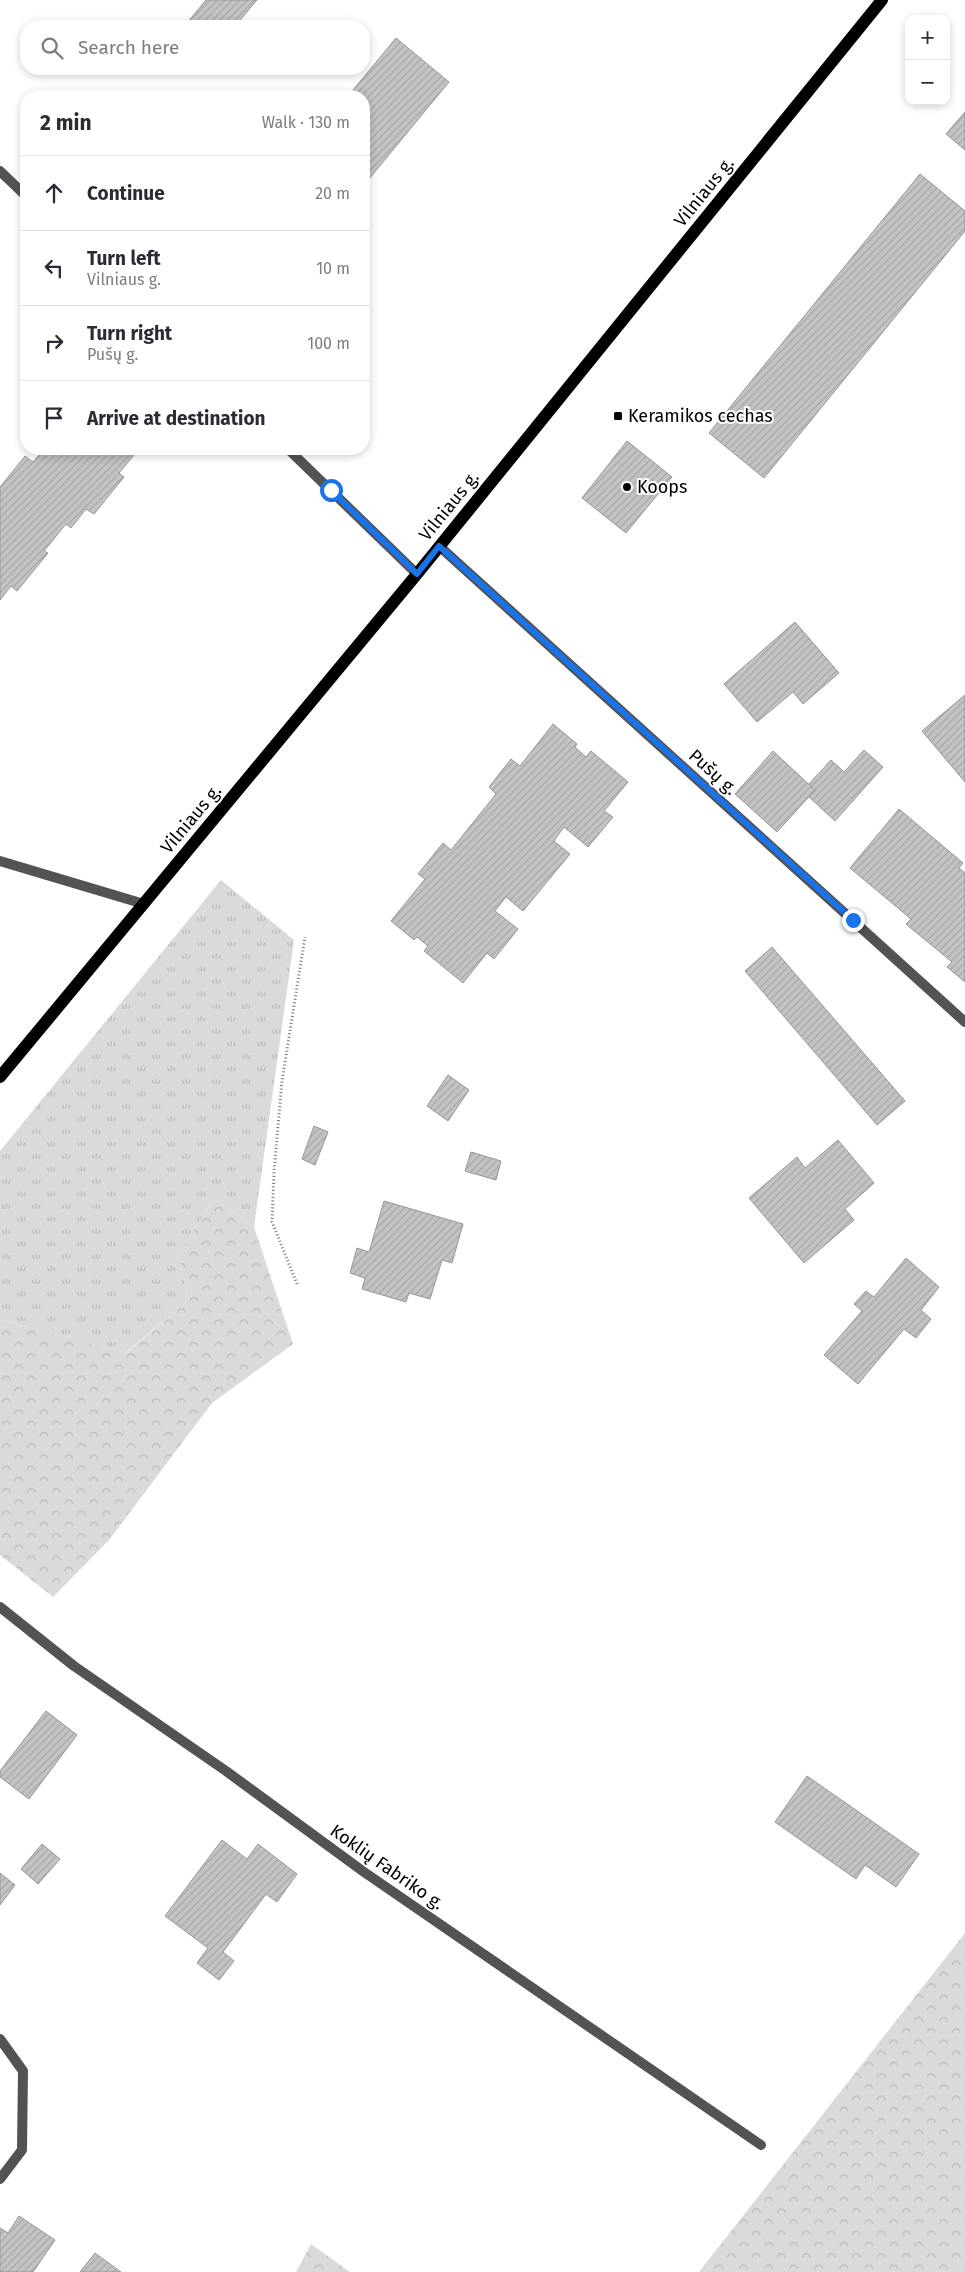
<!DOCTYPE html>
<meta charset="utf-8">
<style>
body{margin:0;font-family:"Fira Sans",sans-serif;background:#f7f7f7;color:#2b2b33}
.controls{position:absolute;right:15px;top:15px;display:grid;overflow:hidden;border-radius:10px;box-shadow:0 2px 8px #0003}
.controls button{width:45px;height:45px;display:grid;place-items:center;padding:0;border:0;border-bottom:1px solid #e1e1e2;background:#fff;color:#2b2b33;font:25px sans-serif}
.stop{position:absolute;width:15px;height:15px;margin:-11px;border:4px solid #1a73e8;border-radius:50%;background:#fff}
.stop.end{background:#1a73e8;border-color:#fff;box-shadow:0 1px 5px #0008}
.list{margin:0;padding:0;list-style:none}
h2{display:flex;justify-content:space-between;align-items:center;height:65px;margin:0;padding:0 20px;font-size:21px}
h2 small{font-size:16px;font-weight:400;color:#7c7c81}
.list li{display:grid;grid-template-columns:32px 1fr auto;gap:15px;align-items:center;box-sizing:border-box;height:75px;padding:0 20px;border-top:1px solid #e1e1e2}
.list b{display:block;font-size:19px;white-space:nowrap}
.list p{margin:0;font-size:16px;white-space:nowrap;color:#7c7c81}
.list em{font-size:16px;font-style:normal;color:#7c7c81}
.icon{flex:none;width:28px;height:28px;fill:none;stroke:currentColor;stroke-width:2;stroke-linecap:round;stroke-linejoin:round}
.map{position:relative;flex:none;width:965px;height:2272px;overflow:hidden}
.search{position:absolute;background:#fff;box-shadow:0 2px 8px #0003;left:20px;top:20px;width:350px;height:55px;display:flex;align-items:center;gap:12px;box-sizing:border-box;padding:0 18px;border-radius:20px;color:#7c7c81;font-size:19px}
.panel{position:absolute;background:#fff;box-shadow:0 2px 8px #0003;left:20px;top:90px;width:350px;height:365px;border-radius:20px}
.map>svg:first-child{display:block}
.grass{fill:url(#grass-tufts)}
.forest{fill:url(#forest-crowns)}
.building{fill:url(#building-hatch);stroke:#979797}
.lines{fill:none;stroke-linecap:round;stroke-linejoin:round}
.path{stroke:#757575;stroke-width:3;stroke-dasharray:1 2.5;stroke-linecap:butt}
.minor{stroke:#535353;stroke-width:10}
.primary{stroke:#000;stroke-width:12}
.route{stroke:#1a73e8;stroke-width:6}
.poi-dot{fill:#000;stroke:#fff;stroke-width:2}
.labels{text-anchor:middle;dominant-baseline:central;stroke-width:4;stroke-linejoin:round;paint-order:stroke}
.street-label{font-size:18px;fill:#000;stroke:#fff}
.poi-label{font-size:18px;fill:#000;stroke:#fff;text-anchor:start}
</style>
<div class="map">
<svg width="965" height="2272" viewBox="0 0 965 2272">
<defs>
<pattern id="grass-tufts" width="24" height="20" patternUnits="userSpaceOnUse" patternTransform="scale(1.25)"><rect width="24" height="20" fill="#dadada"/><path d="M3 7l-1-3M5 7V3M7 7l1-3M15 17l-1-3M17 17v-4M19 17l1-3" fill="none" stroke="#b9b9b9"/></pattern>
<pattern id="forest-crowns" width="20" height="18" patternUnits="userSpaceOnUse" patternTransform="scale(1.25)"><rect width="20" height="18" fill="#dadada"/><path d="M2 6a3 3 0 1 1 6 0M12 15a3 3 0 1 1 6 0" fill="none" stroke="#b9b9b9"/></pattern>
<pattern id="building-hatch" width="6" height="6" patternUnits="userSpaceOnUse" patternTransform="scale(1.25)"><rect width="6" height="6" fill="#c3c3c3"/><path d="M-1 1l2-2M0 6l6-6M5 7l2-2" fill="none" stroke="#a6a6a6"/></pattern>
</defs>
<rect width="100%" height="100%" fill="#fff"/>
<path class="grass" d="M221,880L294,940L254,1227L214,1199L178,1254L189,1300L125,1353L0,1320V1151Z"/>
<path class="forest" d="M214,1199L254,1227L293,1344L212,1403L109,1540L53,1597L0,1555V1320L126,1353L189,1300L178,1254Z
M965,1933V2272H699Z
M311,2244L350,2272H296Z"/>
<path class="building" d="M206,0H257L235,26H191L187,23Z
M396,38L449,82L364,185V96H348Z
M965,112V150L946,134Z
M920,174L965,211V231L764,478L709,433Z
M627,441L672,477L626,533L582,498Z
M44,449H139L119,473L124,477L94,514L86,509L71,528L66,524L44,551L48,553L17,591L11,586L0,600V487L25,456L33,462Z
M795,622L839,673L803,704L793,692L757,722L724,684Z
M965,695V782L922,731Z
M553,724L577,744L575,747L586,757L591,751L628,782L604,811L613,817L588,847L564,827L554,841L570,854L523,911L506,897L495,911L518,929L494,959L487,953L463,983L424,951L428,946L417,937L414,940L391,921L425,879L418,874L443,843L451,850L496,794L489,787L511,759L520,766Z
M864,750L883,767L835,821L809,797L815,790L809,784L831,760L844,772Z
M773,751L815,790L777,832L735,794Z
M899,809L963,863L959,868L965,873V982L947,967L952,962L906,924L911,919L850,868Z
M772,947L905,1101L877,1125L745,971Z
M448,1075L469,1090L448,1121L427,1106Z
M314,1126L328,1132L315,1165L302,1159Z
M838,1140L874,1183L845,1209L854,1220L804,1263L749,1198L797,1157L805,1168Z
M471,1152L501,1161L496,1180L465,1171Z
M384,1201L463,1224L452,1263L442,1260L430,1299L409,1293L406,1302L362,1289L365,1278L350,1273L357,1248L369,1252Z
M906,1258L939,1287L921,1310L931,1319L916,1338L904,1329L858,1384L824,1355L862,1311L854,1304L866,1291L874,1297Z
M46,1711L77,1735L29,1799L0,1777V1771Z
M807,1776L919,1854L896,1887L865,1865L856,1879L775,1822Z
M222,1840L247,1859L258,1844L297,1874L277,1902L266,1894L223,1952L234,1961L219,1980L197,1963L208,1948L165,1916Z
M42,1844L60,1859L38,1884L21,1869Z
M0,1873L15,1885L0,1905Z
M19,2216L55,2240L33,2272H0V2228L8,2233Z
M95,2253L121,2272H80Z"/>
<g class="lines">
<path class="path" d="M297,1284L272,1222L274,1172L282,1081L305,937"/>
<path class="minor" d="M0,171L26,196
M288,449L417,574
M439,546L965,1022
M0,861L144,904
M0,1607L74,1666L226,1771L364,1872L761,2145
M0,2039L23,2071L22,2150L0,2179"/>
<path class="primary" d="M0,1077L417,574L882,0"/>
</g>
<g class="lines">
<path class="route" d="M331,490L417,574L439,546L853,920"/>
</g>
<g class="poi-dot">
<rect x="613" y="411" width="10" height="10" rx="2.5"/>
<circle cx="627" cy="487" r="5"/>
</g>
<g class="labels">
<g class="street-label">
<text transform="translate(704 192) rotate(-51)">Vilniaus g.</text>
<text transform="translate(449 506) rotate(-51)">Vilniaus g.</text>
<text transform="translate(713 772) rotate(42)">Pušų g.</text>
<text transform="translate(191 819) rotate(-50)">Vilniaus g.</text>
<text transform="translate(387 1867) rotate(35)">Koklių Fabriko g.</text>
</g>
<g class="poi-label">
<text x="628" y="416">Keramikos cechas</text>
<text x="637" y="487">Koops</text>
</g>
</g>
</svg>
<div class="controls">
<button>+</button>
<button>−</button>
</div>
<div class="stop" style="left:331px;top:490px"></div>
<div class="stop end" style="left:853px;top:920px"></div>
<div class="search"><svg class="icon" aria-label="search" viewBox="0 0 24 24"><circle cx="10" cy="10" r="6"/><path d="M15 15l6 6"/></svg>Search here</div>
<section class="panel">
<h2>2 min<small>Walk · 130 m</small></h2>
<ul class="list">
<li><svg class="icon" aria-label="ahead" viewBox="0 0 24 24"><path d="M12 20V5M6 11l6-6 6 6"/></svg><div><b>Continue</b></div><em>20 m</em></li>
<li><svg class="icon" aria-label="left" viewBox="0 0 24 24"><path d="M17 20v-9H6M10 6l-5 5 5 5"/></svg><div><b>Turn left</b><p>Vilniaus g.</p></div><em>10 m</em></li>
<li><svg class="icon" aria-label="right" viewBox="0 0 24 24"><path d="M7 20v-9h11M14 6l5 5-5 5"/></svg><div><b>Turn right</b><p>Pušų g.</p></div><em>100 m</em></li>
<li><svg class="icon" aria-label="arrive" viewBox="0 0 24 24"><path d="M6 21V4h12l-3 4 3 4H6"/></svg><div><b>Arrive at destination</b></div></li>
</ul>
</section>
</div>
